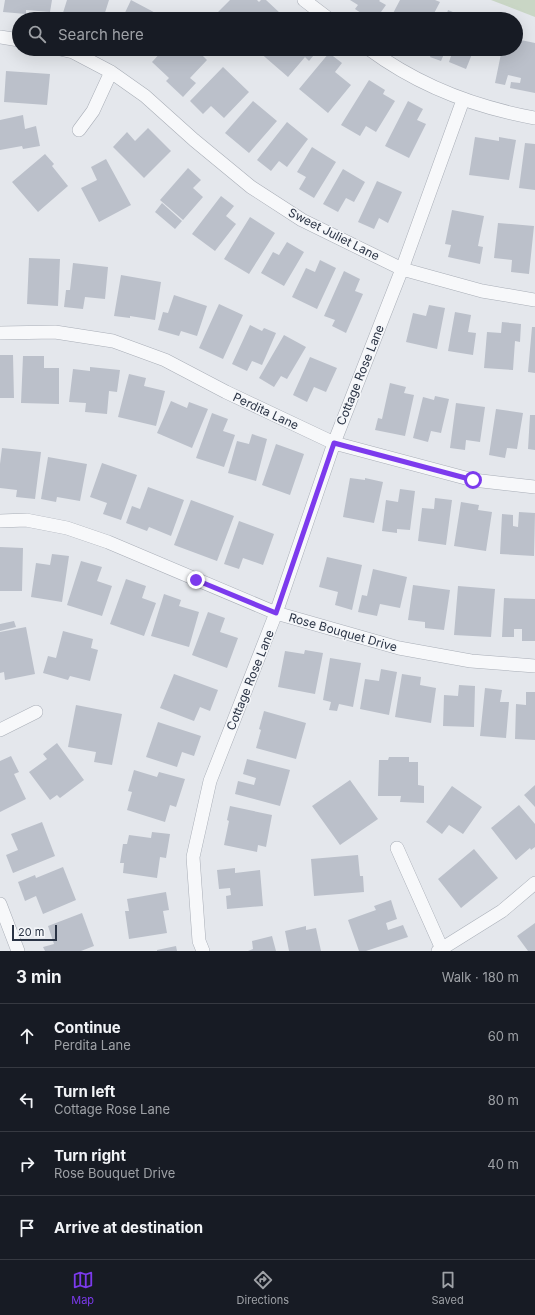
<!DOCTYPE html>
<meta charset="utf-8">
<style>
body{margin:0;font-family:Inter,sans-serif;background:#242831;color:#f1f3f6}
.scale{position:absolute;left:12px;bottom:10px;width:45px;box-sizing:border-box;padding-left:4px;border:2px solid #2b3445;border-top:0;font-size:11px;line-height:14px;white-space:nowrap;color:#2b3445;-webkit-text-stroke:3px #f4f6f9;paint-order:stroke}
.stop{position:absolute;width:12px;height:12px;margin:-9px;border:3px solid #7c3aed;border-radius:50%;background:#fff}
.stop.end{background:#7c3aed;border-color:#fff;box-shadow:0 1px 4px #0008}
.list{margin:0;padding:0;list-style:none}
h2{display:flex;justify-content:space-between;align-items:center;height:52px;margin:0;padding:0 16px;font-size:17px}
h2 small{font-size:13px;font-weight:400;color:#9ea1a6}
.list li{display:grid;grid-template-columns:26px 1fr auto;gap:12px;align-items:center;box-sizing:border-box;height:64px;padding:0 16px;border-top:1px solid #363941}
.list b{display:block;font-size:15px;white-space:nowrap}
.list p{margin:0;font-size:13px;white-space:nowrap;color:#9ea1a6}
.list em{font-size:13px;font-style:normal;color:#9ea1a6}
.icon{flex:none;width:22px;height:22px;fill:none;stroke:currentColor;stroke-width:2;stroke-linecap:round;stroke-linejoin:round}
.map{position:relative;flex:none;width:535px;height:951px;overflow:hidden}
.search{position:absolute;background:#171b24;box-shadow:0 4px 16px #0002;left:12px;right:12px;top:12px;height:44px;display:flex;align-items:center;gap:10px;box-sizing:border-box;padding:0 14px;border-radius:22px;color:#9ea1a6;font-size:15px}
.sheet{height:308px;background:#171b24}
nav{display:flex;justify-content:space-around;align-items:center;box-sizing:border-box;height:56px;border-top:1px solid #363941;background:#171b24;font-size:11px;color:#9ea1a6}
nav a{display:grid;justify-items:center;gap:2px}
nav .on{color:#7c3aed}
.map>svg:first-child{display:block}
.green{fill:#c9d6c5}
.building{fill:#bbc0ca}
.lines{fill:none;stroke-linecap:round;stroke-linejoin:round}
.minor-casing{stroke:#a9aeb7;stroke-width:14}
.minor{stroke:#f7f8fa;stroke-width:13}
.route{stroke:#7c3aed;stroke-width:5}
.labels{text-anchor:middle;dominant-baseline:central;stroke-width:3;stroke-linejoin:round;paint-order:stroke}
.street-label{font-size:12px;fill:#2b3445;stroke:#f4f6f9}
</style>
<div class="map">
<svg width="535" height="951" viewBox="0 0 535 951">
<rect width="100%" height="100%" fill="#e4e7ec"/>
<path class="green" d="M491,0H535V17Z"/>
<path class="building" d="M5,0H52L50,12L26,10V14L3,12Z
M67,0H109L103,19H70L62,16Z
M131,0L165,18L164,19H122Z
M230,0H257L259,2L261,0H266L280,13L274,19H223L217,13Z
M350,0H380L379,1L386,5L376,19H370L355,9L358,5Z
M400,0H435L440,2L431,19H390Z
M448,10L470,19H445Z
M516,39L535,43V93L510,88L511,82L520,83L521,78L508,75L505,85L495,83L502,49H516Z
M164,49H196L207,60L190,78L196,83L183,97L166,81L169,78L152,62Z
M260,49H317L318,50L309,61L305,57L288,77L258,51Z
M433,49H446L441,61L430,57Z
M450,49H474L466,69L449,62L453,50Z
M329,53L342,63L335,72L351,85L328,113L299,89Z
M223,67L249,92L224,118L211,106L203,114L190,101Z
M6,71L50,74L47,105L4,102Z
M369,80L385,90L383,94L395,101L376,132L366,126L360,136L341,125Z
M253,101L277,121L249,153L225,133Z
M408,101L423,109L417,120L426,124L409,158L385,146Z
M23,115L25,129L36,126L40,146L23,149L22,146L0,150V120Z
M287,122L308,139L287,167L279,161L271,171L257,160Z
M148,128L171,151L144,178L113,147L127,132L135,141Z
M475,137L499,141V137L516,140L509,180L469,175Z
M525,143L535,144V190L519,188Z
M312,147L336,162L314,198L299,189L306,177L297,172Z
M45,154L54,164L52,166L68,186L38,212L12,182Z
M106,159L131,205L99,222L81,188L97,180L91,167Z
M188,168L201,180L193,188L203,197L183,220L160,200Z
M343,169L365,182L354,202L346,198L338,212L323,204Z
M377,181L402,192L388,223L379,218L374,229L358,222Z
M221,196L234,206L226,216L236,224L215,251L192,234Z
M162,203L182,221L175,229L155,212Z
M452,210L484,216L478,246L483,247L480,264L448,257L451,245L445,244Z
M250,217L275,233L249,274L224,259Z
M498,223L534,226L529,274L511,272L512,260L494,258Z
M287,242L304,252L284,286L261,273L273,252L279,255Z
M29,258L60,259L58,306L27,304Z
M320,260L336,268L317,309L292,297L306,268L315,272Z
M73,263L108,267L105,299L85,297L83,309L64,307L66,290H70Z
M344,271L360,279L355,291L363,294L346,333L332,326L335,320L324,316Z
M121,275L161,282L155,320L130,316V318L114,316Z
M174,295L207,306L197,336L181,331L179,336L158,330L163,312L168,313Z
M219,304L243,315L223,359L199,348Z
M429,305L445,308L437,349L406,342L413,313L426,316Z
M455,312L471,315L468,332L476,333L473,355L448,351Z
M502,322L521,324L520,342L515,341L513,370L484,368L487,332L501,333Z
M250,325L262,331L264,328L276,333L262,365L252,361L247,371L232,364Z
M532,327H535V373L528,372Z
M284,335L306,347L287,379L281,376L274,387L259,378Z
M0,355H13L14,398H0Z
M23,356H44V368H59V404L21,403Z
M310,357L337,368L326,392L314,387L307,402L293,395Z
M90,367L120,370L117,392L109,391L107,414L85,412L86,403L69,402L73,369L90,371Z
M129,374L146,378L144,386L165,391L156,426L118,417Z
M390,383L406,387L404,393L414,395L405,436L375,430L378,418L382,419Z
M435,396L449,399L441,433L431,431L428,442L413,438L423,397L434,400Z
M171,401L187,408L189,402L208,409L192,448L157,433Z
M456,403L485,407L480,442L466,440L465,450L450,448Z
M496,409L523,413L517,449L507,448L505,458L489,455Z
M212,413L228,419L223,431L235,435L224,467L196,458Z
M530,415H535V450L528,449Z
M252,434L267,439L256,481L228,473L237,441L249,444Z
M276,444L304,454L290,495L262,485Z
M2,448L41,452L35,499L16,497L17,490L0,488V464Z
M48,457L87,464L80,501L57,497L56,502L41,499Z
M102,463L137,475L121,520L103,514L107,503L90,497Z
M350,478L365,480V478L383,482L374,523L343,517Z
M148,487L184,500L171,536L149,527L147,531L126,523L132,506L140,509Z
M400,489L415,491L410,530L397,529V533L382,531L386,500L398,502Z
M435,498L452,500L446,545L418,541L422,508L434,509Z
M191,500L234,516L217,561L174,545Z
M461,502L479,505L478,510L492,512L486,551L454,546Z
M519,512L535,513L534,556L500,554L502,514L513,515V526L518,527Z
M239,521L274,534L263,565L243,558L239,569L224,564Z
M0,547L23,548L22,591H0Z
M52,554L69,556L62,602L31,597L36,563L50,565Z
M327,557L362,565L352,610L335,605L338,592L319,587Z
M81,561L102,567L97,581L112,586L102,616L67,605Z
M373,569L407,577L400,608L380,604L377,616L358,612L362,595L367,596Z
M126,579L146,586L142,598L156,603L144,636L110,624Z
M413,585L450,590L444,630L425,628V622L408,620Z
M458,586L495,589L491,637L454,635Z
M164,594L181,600L179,606L199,612L189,647L151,636Z
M504,598L535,599V641H522V629H514V637H502Z
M208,612L225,618L220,632L238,638L227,668L192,655Z
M14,621L16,627L0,631V624Z
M26,627L35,674L5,680L4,672L0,673V632Z
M63,631L93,639L91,648L98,650L90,681L70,676L68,680L43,673L48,656L56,658Z
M305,650L323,653L315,694L278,687L285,651L304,654Z
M330,658L361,663L353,707L339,704L337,711L329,710L331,702L323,700Z
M381,669L397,672L389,715L360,709L365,679L379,681Z
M174,674L218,690L210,711L200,707L194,721L160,708Z
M402,674L421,677L420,685L436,688L431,723L395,717Z
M459,685L475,686L474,727L443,726L444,695L458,696Z
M485,688L502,690L500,702H509L506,738L480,736Z
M526,692H535V740L515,739L516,704L526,705Z
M76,705L122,714L112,765L94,762L96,752L68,747Z
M264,711L306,723L296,759L256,748L261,730L259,729Z
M158,722L201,736L194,756L182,752L177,767L146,757Z
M57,743L84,780L60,798L57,795L50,800L29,772L47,759L43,754Z
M11,756L19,772L14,774L26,799L0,812V761Z
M389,757H409V762H418V785L424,786V803L400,802L401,796H378L379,760H388Z
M247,759L290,770L280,806L235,794L238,781L254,785L256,778L243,774Z
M134,770L157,777L159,772L185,779L176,807L170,805L165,822L127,810L132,792L128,791Z
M350,780L378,819L340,845L312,806Z
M535,785V807L524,795Z
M452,786L482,807L463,834L449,825L442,834L426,822Z
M519,805L535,824V847L531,850L530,848L516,860L491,828Z
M230,806L272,815L266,847L258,845L257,852L224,845L229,821L227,820Z
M42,822L55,856L13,873L6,855L18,850L11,834Z
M152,832L170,834L166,858L160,857L157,878L123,873L124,863H120L123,844H127L129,835L151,838Z
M474,849L498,878L461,908L438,879Z
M358,855L360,876H363L364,892L314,896L311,859Z
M63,867L76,900L43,914L36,896L25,901L18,882L35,875L36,878Z
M235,868V873L260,870L263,906L227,909L226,896L231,895L230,888L219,889L217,870Z
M166,892L169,910L163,911L167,933L129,939L125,911H129L127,899Z
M391,900L397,919L386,923L388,930L403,925L408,937L366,951H359L348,920L376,910L374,906Z
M82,913L94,946L81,951H45L43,947L54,944L48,926Z
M535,923V951H528L517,936Z
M306,926V930L316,928L321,951H289L285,931Z
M272,936L276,951H248L253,949L252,941Z
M176,946L177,951H157V950Z"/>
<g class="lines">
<g class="minor-casing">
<path id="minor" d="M304,0L329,19
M0,37L19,40
M60,49L73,52L111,72L145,96L194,140L251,187L302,220L402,269L482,291L535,300
M369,49C419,86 474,107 535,118
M79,130L93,111L111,72
M0,333L55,332L113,341L165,360L226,392L334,443L473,480L535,487
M0,521L26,520L67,528L108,542L276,613L399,648L471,661L535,666
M0,730L36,712
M397,848L442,949
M0,904L18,951
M203,951L199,941L193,857L210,781L276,613L334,443L402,269L463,100
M438,951L502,911L535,883"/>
</g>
<use href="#minor" class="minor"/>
</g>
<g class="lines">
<path class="route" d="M196,580L276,613L334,443L473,480"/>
</g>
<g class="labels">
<g class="street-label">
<text transform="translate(334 234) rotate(27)">Sweet Juliet Lane</text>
<text transform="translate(360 375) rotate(-68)">Cottage Rose Lane</text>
<text transform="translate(266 411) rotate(25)">Perdita Lane</text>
<text transform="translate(343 632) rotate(16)">Rose Bouquet Drive</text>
<text transform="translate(250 680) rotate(-68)">Cottage Rose Lane</text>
</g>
</g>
</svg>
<div class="scale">20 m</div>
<div class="stop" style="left:473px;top:480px"></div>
<div class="stop end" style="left:196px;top:580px"></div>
<div class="search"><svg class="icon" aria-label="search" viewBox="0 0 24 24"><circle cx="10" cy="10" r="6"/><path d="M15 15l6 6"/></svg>Search here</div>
</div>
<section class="sheet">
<h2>3 min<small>Walk · 180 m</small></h2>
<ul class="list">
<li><svg class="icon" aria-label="ahead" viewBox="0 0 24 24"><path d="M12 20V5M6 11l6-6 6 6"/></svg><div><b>Continue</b><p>Perdita Lane</p></div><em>60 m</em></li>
<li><svg class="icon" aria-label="left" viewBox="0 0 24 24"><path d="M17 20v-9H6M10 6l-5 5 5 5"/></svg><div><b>Turn left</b><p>Cottage Rose Lane</p></div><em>80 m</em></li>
<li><svg class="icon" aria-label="right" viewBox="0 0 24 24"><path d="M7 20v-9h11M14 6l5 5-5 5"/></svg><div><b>Turn right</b><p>Rose Bouquet Drive</p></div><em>40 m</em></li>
<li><svg class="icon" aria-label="arrive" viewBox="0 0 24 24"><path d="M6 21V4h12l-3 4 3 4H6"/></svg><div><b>Arrive at destination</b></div></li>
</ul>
</section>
<nav>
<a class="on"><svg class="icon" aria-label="map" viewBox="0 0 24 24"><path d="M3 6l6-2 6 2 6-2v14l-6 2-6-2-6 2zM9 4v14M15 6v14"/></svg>Map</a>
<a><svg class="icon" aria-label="directions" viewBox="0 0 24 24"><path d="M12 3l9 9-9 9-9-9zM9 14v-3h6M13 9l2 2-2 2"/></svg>Directions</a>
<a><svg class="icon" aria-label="saved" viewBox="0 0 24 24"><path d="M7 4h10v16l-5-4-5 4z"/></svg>Saved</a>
</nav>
